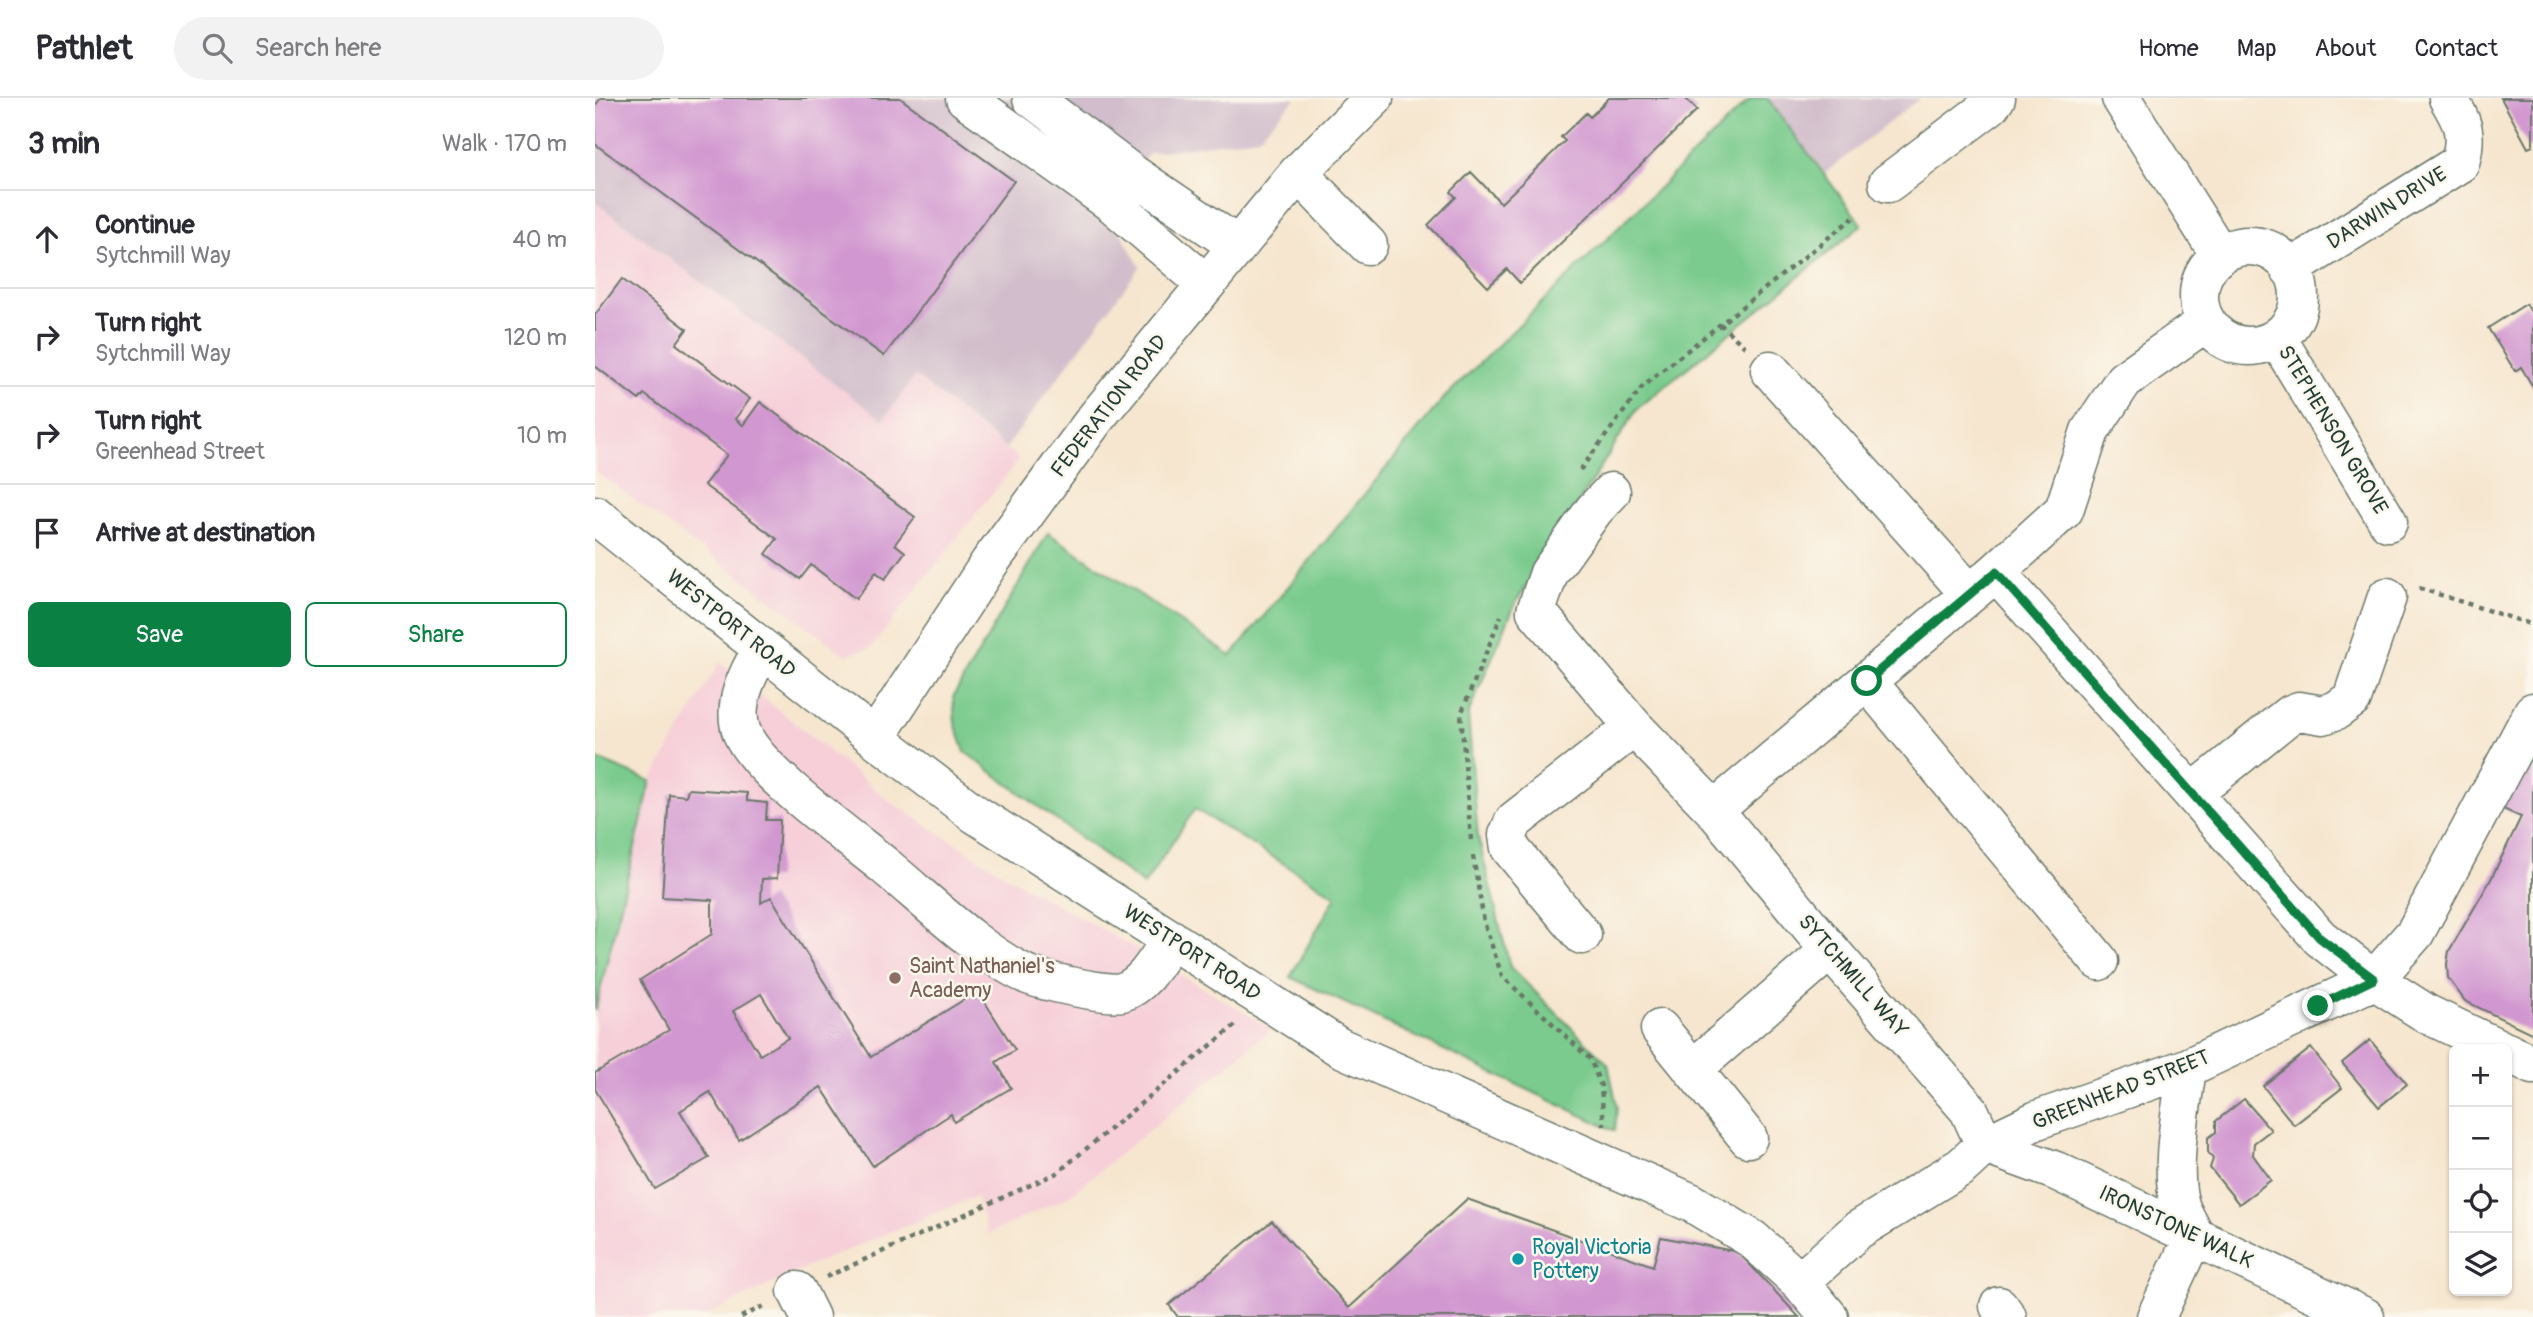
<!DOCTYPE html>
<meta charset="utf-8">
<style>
body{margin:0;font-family:Pangolin,sans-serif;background:#f2f2f3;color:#2b2b33}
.controls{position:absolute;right:21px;bottom:21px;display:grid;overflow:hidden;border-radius:10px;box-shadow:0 2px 5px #0004}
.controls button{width:63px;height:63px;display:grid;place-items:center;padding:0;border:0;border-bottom:2px solid #e1e1e2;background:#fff;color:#2b2b33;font:35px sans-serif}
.stop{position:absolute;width:21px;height:21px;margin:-16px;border:5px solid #0b8043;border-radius:50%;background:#fff}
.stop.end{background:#0b8043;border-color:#fff;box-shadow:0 2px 7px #0008}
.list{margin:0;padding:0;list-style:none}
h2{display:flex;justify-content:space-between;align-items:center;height:91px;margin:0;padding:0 28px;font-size:30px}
h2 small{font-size:23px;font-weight:400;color:#7c7c81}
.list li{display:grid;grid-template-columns:46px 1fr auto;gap:21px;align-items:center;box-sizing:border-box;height:98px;padding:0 28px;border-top:2px solid #e1e1e2}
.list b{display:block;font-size:26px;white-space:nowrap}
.list p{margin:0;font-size:23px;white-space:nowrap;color:#7c7c81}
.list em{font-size:23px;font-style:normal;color:#7c7c81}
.actions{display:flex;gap:14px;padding:21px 28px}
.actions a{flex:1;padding:16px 0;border:2px solid #0b8043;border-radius:10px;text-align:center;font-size:24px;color:#0b8043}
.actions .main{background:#0b8043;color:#fff}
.icon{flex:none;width:38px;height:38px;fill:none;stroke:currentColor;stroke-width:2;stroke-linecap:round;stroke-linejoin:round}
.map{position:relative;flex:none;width:1938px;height:1219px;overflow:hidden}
header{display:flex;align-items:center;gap:42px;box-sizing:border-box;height:98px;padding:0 35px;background:#fff;border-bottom:2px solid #e1e1e2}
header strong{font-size:33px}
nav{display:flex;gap:38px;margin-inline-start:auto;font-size:24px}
.search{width:490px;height:63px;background:#f2f2f3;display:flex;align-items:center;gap:18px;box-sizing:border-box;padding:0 24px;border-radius:38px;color:#7c7c81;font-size:26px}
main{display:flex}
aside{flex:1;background:#fff}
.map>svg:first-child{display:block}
.built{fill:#f6cfd9}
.industrial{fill:#d1bdcb}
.green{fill:#7acb8d;stroke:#4c8460;stroke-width:2}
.building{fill:#d197d0;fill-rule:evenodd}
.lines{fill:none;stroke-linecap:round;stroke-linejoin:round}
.minor-casing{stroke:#6a786a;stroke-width:41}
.path{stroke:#6a786a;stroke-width:4.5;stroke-dasharray:5 5;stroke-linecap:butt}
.minor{stroke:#fff;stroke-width:38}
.route{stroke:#0b8043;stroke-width:9}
.education-dot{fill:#8d6e63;stroke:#fbf7ec;stroke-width:2.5}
.culture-dot{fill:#0f9aa8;stroke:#fbf7ec;stroke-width:2.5}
.labels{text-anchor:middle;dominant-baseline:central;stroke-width:5;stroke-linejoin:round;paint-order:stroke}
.street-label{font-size:21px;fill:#1f3d34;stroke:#fbf7ec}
.education-label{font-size:21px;fill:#785e54;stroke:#fbf7ec;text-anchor:start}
.culture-label{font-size:21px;fill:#0d838f;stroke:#fbf7ec;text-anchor:start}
</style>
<header>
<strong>Pathlet</strong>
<div class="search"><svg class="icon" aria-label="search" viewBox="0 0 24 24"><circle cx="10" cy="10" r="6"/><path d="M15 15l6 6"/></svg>Search here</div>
<nav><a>Home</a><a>Map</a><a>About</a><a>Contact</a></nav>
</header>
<main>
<aside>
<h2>3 min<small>Walk · 170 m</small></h2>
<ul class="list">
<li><svg class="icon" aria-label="ahead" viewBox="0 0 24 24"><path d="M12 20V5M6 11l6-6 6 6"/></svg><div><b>Continue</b><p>Sytchmill Way</p></div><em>40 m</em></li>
<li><svg class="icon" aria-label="right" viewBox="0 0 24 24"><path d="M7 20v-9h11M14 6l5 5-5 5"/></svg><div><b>Turn right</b><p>Sytchmill Way</p></div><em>120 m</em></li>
<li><svg class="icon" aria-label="right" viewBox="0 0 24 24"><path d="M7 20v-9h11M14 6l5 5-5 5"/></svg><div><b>Turn right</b><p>Greenhead Street</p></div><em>10 m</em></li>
<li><svg class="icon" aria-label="arrive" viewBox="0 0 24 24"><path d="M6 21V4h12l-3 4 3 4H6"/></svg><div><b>Arrive at destination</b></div></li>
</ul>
<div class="actions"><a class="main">Save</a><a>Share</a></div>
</aside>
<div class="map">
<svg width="1938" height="1219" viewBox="0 0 1938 1219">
<rect width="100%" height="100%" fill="#fbf7ec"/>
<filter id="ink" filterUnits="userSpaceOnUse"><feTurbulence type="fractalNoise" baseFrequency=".0143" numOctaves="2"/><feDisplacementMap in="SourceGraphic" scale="14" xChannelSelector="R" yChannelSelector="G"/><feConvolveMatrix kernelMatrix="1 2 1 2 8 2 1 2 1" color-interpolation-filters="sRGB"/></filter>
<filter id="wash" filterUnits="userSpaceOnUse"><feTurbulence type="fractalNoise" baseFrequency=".00686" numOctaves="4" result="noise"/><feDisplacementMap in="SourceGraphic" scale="28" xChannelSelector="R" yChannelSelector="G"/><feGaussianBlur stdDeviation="1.57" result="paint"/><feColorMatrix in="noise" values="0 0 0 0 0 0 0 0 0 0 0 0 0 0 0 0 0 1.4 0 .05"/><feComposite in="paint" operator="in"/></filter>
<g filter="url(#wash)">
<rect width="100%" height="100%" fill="#f6e6cf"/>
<path class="built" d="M0,104L288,322L319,278L424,361L276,550L251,557L0,373Z
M125,564L297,705L413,779L535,847L677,931L474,1098L393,1136L382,1098L214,1168L108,1219H0V913L56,683Z"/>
<path class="industrial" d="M0,0H701L663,39L554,55L513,112L545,169L411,350L320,278L288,322L0,104Z
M1172,0H1325L1230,75Z"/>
<path class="green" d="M1156,0H1172L1267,127L1042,311L920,506L873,616L883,739L915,869L1013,966L1022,1008L1020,1033L695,879L741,798L600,711L549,787L370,654L360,625L358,599L453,435L636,558L848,301Z
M0,660L56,683L0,913Z"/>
<g id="blocks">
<path class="building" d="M6,0H305L419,83L289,258L0,46V8Z
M1014,0H1090L1102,12L925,185L912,171L893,189L833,127L861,99L856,94L876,74L906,105L970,43L966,39L991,15L995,19Z
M1906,0H1938V48L1933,50Z
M27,181L92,231L81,246L155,301L140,321L148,327L165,304L320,419L300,446L310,454L290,481L281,474L261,501L216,467L205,481L171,456L182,441L109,387L132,357L49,296L44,302L0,268V217Z
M1931,206L1938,217V289L1926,269L1920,273L1893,230Z
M1938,655V936L1870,903L1853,880L1852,866L1854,853L1895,783L1926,719L1906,710Z
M93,691L152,695V703L172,705L171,722H185L182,780L167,781L166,805L176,799L276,959L383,893L420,952L401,964L416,990L359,1024L356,1016L278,1068L226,989L144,1042L115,994L85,1013L114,1060L60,1091L0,991V975L74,932L45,882L117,836V802L67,799L74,696L91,698ZM166,896L193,940L165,957L138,913Z
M1775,942L1812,986L1784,1009L1747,965Z
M1716,950L1747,990L1699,1027L1668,988Z
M1649,1001L1676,1032L1659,1045L1658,1057L1676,1082L1644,1106L1615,1070L1618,1061L1613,1054V1040L1621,1034V1023Z
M872,1101L1058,1168L1066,1139L1143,1154L1204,1219H583L574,1207L677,1123L754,1210Z"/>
</g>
</g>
<g filter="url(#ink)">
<use href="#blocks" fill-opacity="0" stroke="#6a786a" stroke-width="2"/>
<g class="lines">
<g class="minor-casing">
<path id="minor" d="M370,0L518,106L611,186
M437,0L539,77L643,148
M1526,0L1625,157
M703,75L773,147
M1293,85L1395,8L1401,0
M1604 198a50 50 0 1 1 100 0a50 50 0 1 1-100 0Z
M1695,171L1865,65C1873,35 1868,25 1853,0
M1682,240L1793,424
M1175,272L1375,496
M1016,394L999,412L954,475L941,513L1039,629L1119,712L1235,852L1374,1012L1390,1047
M0,417L280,640L380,716L744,949L1097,1105L1157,1141L1205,1184L1234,1219
M1401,474L1469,412L1495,333L1529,282L1611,224
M167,551C153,575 136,607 147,635C163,674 255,739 290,768C331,802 386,856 433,877C448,883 514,898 527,894C550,887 563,860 576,841
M1272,583L1504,863
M280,640L395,464L500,321L703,75L779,0
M1598,695L1694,617L1704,613L1728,617L1742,612L1757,601L1792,499
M1119,712L1401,474L1725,840L1779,882L1832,916L1905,951
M987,837L915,750L913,737L919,723L1039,629
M1065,931L1153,1040
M1912,954L1938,967
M1098,971L1235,852
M1390,1047L1461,1073L1770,1219
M1205,1184L1263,1132L1366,1069L1390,1047L1442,1022L1592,970L1779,882L1820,835L1938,614
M202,1193L215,1219
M1404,1208L1412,1219
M1561,1219L1599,1137C1595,1127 1588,1117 1585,1107C1574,1071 1587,1008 1592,970"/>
</g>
<path class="path" d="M1125,226L1150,249
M985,372L1048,288L1258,120
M1824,490L1938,527
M876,742L866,616L906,518
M878,758L889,824L907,878L995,961L1006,988L1009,1028
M231,1179L462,1075L643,925
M146,1219L173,1206"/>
<use href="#minor" class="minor"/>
</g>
</g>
<g class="lines" filter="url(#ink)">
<path class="route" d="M1272,583L1401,474L1725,840L1779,881L1723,908"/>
</g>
<circle class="education-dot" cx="300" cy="880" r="7"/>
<circle class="culture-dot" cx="923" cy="1161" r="7"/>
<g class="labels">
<g class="street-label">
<text transform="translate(1792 110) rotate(-32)">DARWIN DRIVE</text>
<text transform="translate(514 308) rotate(-52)">FEDERATION ROAD</text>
<text transform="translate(1738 332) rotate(59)">STEPHENSON GROVE</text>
<text transform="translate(136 526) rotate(39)">WESTPORT ROAD</text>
<text transform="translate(597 855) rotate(33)">WESTPORT ROAD</text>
<text transform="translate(1258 878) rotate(49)">SYTCHMILL WAY</text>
<text transform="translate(1526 992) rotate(-21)">GREENHEAD STREET</text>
<text transform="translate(1581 1129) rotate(25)">IRONSTONE WALK</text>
</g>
<g class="education-label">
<text x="314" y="868">Saint Nathaniel's<tspan x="314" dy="24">Academy</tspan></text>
</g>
<g class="culture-label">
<text x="937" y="1149">Royal Victoria<tspan x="937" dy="24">Pottery</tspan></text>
</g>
</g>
</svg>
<div class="controls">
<button>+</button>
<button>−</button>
<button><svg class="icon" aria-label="locate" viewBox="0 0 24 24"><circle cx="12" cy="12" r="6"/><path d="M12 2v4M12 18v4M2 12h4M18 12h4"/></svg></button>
<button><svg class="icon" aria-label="layers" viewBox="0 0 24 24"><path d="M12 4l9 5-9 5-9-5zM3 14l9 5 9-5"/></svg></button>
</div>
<div class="stop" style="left:1272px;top:583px"></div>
<div class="stop end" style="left:1723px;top:908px"></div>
</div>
</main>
